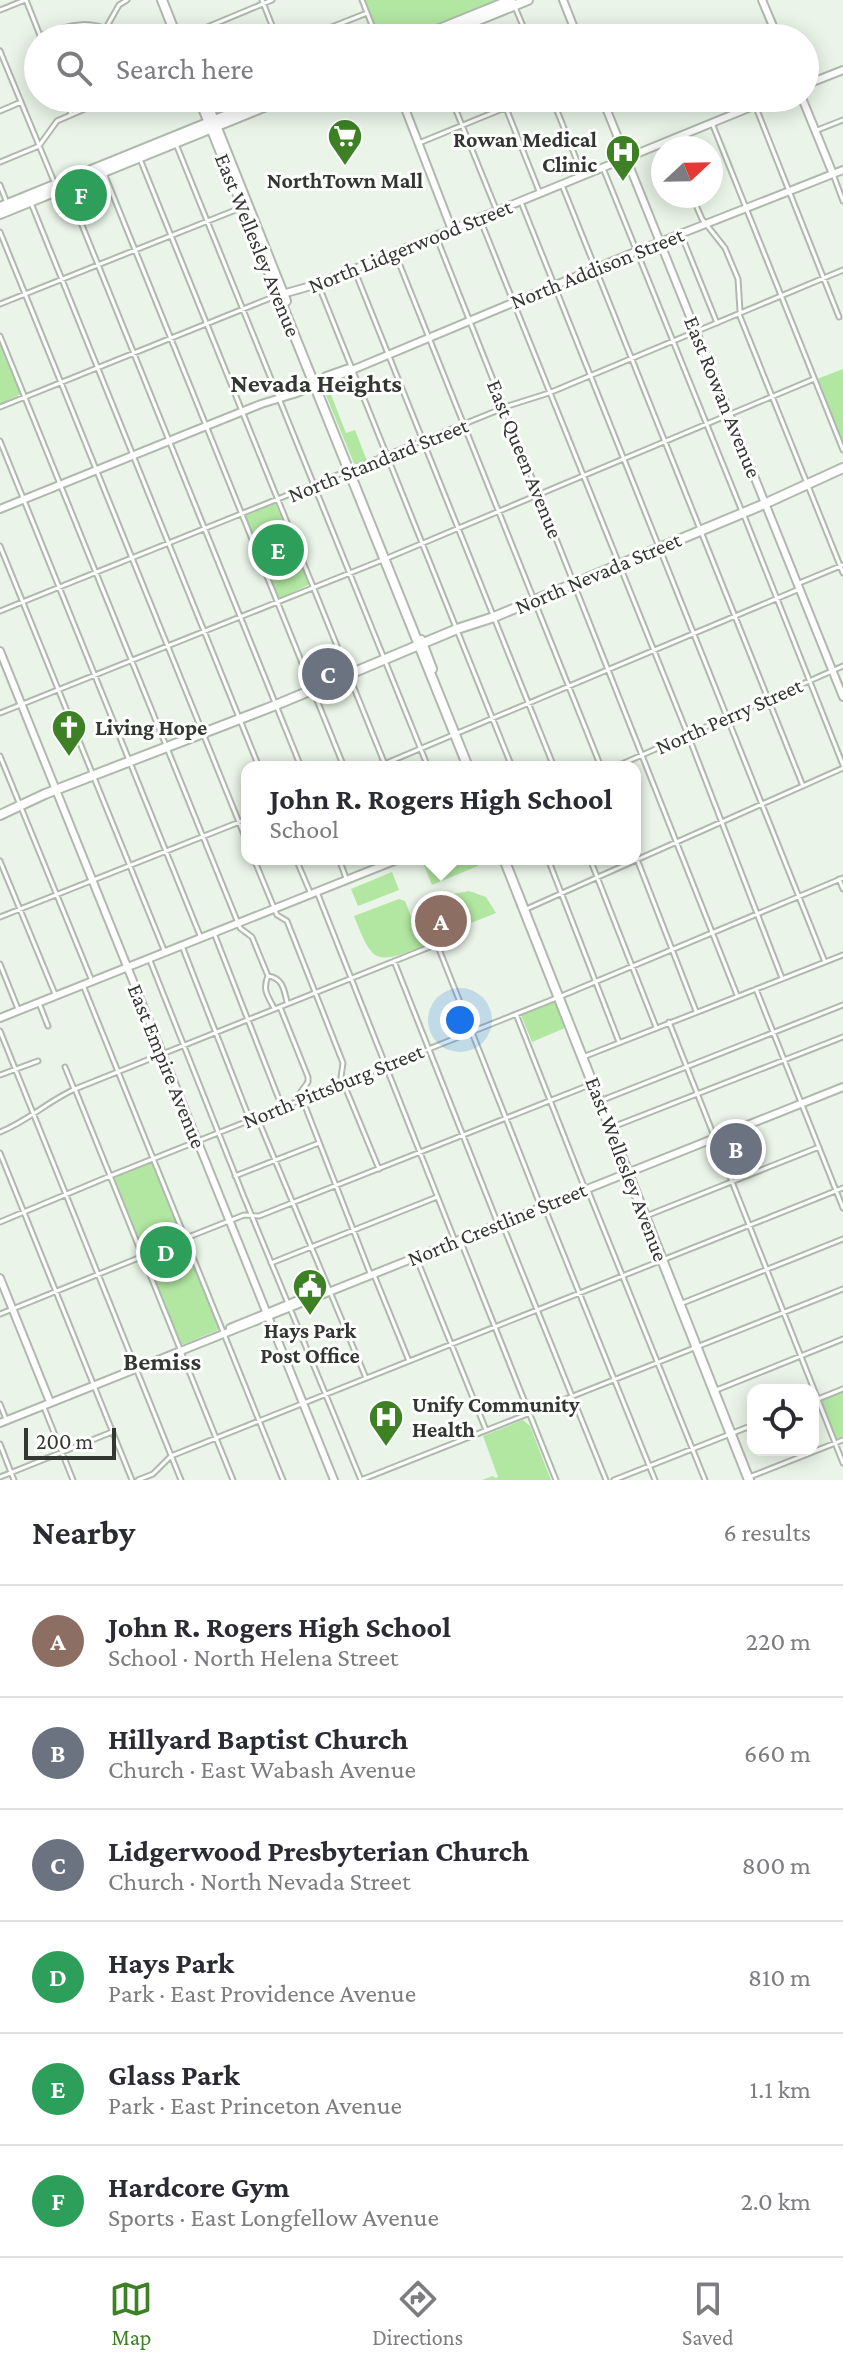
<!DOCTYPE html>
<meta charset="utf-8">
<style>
body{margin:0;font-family:"Crimson Pro",serif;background:#f2f2f3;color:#2b2b33}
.controls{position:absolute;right:24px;bottom:24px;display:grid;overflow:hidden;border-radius:16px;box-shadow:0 4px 20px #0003}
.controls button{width:72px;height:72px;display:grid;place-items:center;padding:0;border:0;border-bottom:2px solid #e1e1e2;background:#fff;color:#2b2b33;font:40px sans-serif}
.compass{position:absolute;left:651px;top:136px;width:72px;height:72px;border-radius:50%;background:#fff;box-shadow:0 4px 20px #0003;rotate:68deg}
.scale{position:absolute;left:24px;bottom:20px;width:92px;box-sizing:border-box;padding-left:8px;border:4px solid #333732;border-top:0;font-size:22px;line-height:28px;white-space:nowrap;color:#333732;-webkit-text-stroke:6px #fff;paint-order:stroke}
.you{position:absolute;left:460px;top:1020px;width:28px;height:28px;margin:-20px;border:6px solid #fff;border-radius:50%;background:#1a73e8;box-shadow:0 0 0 12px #1a73e833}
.badge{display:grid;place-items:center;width:52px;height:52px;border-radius:50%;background:#3d8124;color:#fff;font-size:26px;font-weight:700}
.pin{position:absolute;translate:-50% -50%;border:4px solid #fff;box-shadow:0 2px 8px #0006}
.popup{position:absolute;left:241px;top:761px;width:400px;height:104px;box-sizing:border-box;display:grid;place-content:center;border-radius:16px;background:#fff;filter:drop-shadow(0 2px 6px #0005);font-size:26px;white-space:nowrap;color:#7c7c81}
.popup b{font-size:30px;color:#2b2b33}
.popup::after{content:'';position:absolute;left:50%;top:100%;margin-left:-16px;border:16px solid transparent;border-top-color:#fff}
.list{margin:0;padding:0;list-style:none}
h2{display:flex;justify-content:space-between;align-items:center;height:104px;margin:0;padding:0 32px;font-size:34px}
h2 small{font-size:26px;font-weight:400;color:#7c7c81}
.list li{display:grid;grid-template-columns:52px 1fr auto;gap:24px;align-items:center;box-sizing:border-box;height:112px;padding:0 32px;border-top:2px solid #e1e1e2}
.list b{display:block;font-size:30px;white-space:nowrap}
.list p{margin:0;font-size:26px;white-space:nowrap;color:#7c7c81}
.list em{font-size:26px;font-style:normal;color:#7c7c81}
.icon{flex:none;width:44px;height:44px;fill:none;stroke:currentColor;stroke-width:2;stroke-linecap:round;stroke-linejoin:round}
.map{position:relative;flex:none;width:843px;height:1480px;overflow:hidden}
.search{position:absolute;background:#fff;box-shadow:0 4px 20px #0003;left:24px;right:24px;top:24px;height:88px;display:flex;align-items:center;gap:20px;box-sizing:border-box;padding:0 28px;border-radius:44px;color:#7c7c81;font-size:30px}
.sheet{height:776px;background:#fff}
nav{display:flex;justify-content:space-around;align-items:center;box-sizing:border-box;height:112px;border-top:2px solid #e1e1e2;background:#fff;font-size:22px;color:#7c7c81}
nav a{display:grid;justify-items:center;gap:4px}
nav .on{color:#3d8124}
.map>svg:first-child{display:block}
.green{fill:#b2e7a2}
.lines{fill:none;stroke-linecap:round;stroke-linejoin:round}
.street-casing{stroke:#b0b9ae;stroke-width:7}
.secondary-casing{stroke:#b0b9ae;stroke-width:10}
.primary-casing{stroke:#b0b9ae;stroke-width:12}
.street{stroke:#fff;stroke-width:3}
.secondary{stroke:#fff;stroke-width:6}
.primary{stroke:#fff;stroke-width:8}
.labels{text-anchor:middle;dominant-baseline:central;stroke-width:6;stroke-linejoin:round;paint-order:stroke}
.poi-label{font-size:22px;font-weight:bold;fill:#333732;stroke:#fff}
.street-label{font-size:22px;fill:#333732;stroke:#fff}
.quarter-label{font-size:26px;font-weight:bold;fill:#333732;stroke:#fff}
</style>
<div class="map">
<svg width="843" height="1480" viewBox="0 0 843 1480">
<rect width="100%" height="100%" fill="#eaf4e8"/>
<path class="green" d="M365,0H503L409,38H380Z
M0,342L21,394L0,404Z
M843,369V442L817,379Z
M344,376L328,387L346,433L355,430L367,461L355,466L323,388L325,384Z
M275,503L310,584L279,599L245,516Z
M435,859H475L478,866L432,885L423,863Z
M392,872L399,890L358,906L351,889Z
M469,891L486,897L496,913L471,923L463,920L453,894Z
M445,894C453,916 447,930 426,939L414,908Z
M399,899L405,901L423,946C375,965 373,964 354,916Z
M555,1002L565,1028L532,1042L521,1015Z
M151,1162L219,1327L218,1330L184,1344H181L114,1177Z
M843,1391V1436L836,1439L821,1400Z
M523,1420L530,1426L551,1480H482L493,1476L495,1478L498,1477L483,1436Z"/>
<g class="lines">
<g class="street-casing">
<path id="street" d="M26,0L41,38
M262,0L277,38
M362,0L377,38
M515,7L528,38
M0,10L25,0
M471,23L477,38
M106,28L119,5L127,0
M40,36C68,24 95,17 121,38
M181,38L272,0
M304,38L367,13
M0,51L55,184
M65,98L71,114
M451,98L496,209
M502,98L539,191
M552,98L583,176
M755,105L839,317
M0,111L21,102
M712,123L843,450
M815,131L843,120
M670,140L673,148
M419,143L529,98
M176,144L428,767
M140,159L386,767
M0,162L39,146L57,121L110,98
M603,168L741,509
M104,173L344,767
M833,174L843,201
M0,185L7,203
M562,185L803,786
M67,188L301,767
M692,196L702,219L725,248L738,279L740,311
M521,202L825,962
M31,203L259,767
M480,219L688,735L782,978
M0,232L247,842
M681,234L717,323
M436,236L737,995
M395,253L601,767
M354,269L554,767
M318,284L512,767
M0,304L243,207
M739,314L843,573
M0,336L240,928L252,937L268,976C262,990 268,996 274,1008
M0,407L278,295
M0,441L201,938
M743,513L843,765
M0,546L164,950
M797,584L843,565
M0,611L511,405L549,393L843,270
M0,713L385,559L814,379
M0,756L92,981
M377,767L797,590
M615,767L843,666
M635,854L696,1011
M254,859L277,915L287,921L289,926L343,1063L341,1077L379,1169
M296,859L310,892
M339,859L346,878
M548,859L619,1042
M590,859L656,1027
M0,861L55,994
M839,879L843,889
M317,892L455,1241
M524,910L843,768
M0,917L247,819
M214,933L282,1107
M182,946L250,1120
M149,958L244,1197L361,1480
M394,961L498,1224
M0,964L18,1009
M268,976C283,978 284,990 287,1002
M83,985L283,1480
M756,989L843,1208
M39,1003L48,1026
M280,1007L308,1077V1082L300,1093L370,1273
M516,1014L585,1189
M669,1022L843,1463
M0,1031L181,1480
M583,1057L843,955
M65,1067L74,1089
M0,1075L38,1061
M75,1089L233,1480
M600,1101L843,1005
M257,1117L366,1378
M610,1128L843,1037
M0,1132C28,1121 48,1101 75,1089L437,944L541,1207
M0,1153L132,1480
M235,1176L319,1143
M587,1188L705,1480
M544,1206L655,1480
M646,1216L819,1147
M0,1222L110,1176L559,997L843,878
M502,1223L606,1480
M186,1238L244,1215L259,1216L592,1084
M461,1242L556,1480
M416,1257L486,1430
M271,1263L437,1197
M374,1275L409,1361
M680,1304L843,1239
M0,1314L141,1257
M714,1391L843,1339
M813,1401L843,1389
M0,1404L6,1419
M43,1405L73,1480
M0,1444L14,1480
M752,1476L843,1440
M0,1477L112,1432
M138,1480L153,1474L171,1456L843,1188
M361,1480L843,1289
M614,1480L753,1425"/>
</g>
<g class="secondary-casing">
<path id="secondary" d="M563,0L578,38
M762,0L778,38
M805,85L843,70
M401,98L452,230
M602,98L843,697
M802,98L833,174
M279,295L318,284L773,98
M326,376L349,368
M0,509L261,404L297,393L637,251L843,170
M0,651L334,1480
M0,1018L399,859
M0,1278L50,1402
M230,1328L308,1296
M0,1423L843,1087"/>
</g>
<g class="primary-casing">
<path id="primary" d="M162,0L177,38
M417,38L511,0
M434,38L528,0
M199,98L468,767
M205,98L286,301
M0,207L269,98
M0,214L286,98
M421,640L432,669
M0,815L45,794L276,705L457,629L494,617L762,505L843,468
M504,859L749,1480"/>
</g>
<use href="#street" class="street"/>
<use href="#secondary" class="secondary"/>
<use href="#primary" class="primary"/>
</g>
<defs>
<g id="supermarket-pin" transform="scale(1.8)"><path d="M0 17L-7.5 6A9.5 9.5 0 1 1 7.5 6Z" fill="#3d8124" stroke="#fff"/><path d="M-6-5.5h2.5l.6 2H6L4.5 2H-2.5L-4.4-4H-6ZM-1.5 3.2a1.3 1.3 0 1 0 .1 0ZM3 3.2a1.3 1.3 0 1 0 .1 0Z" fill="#fff"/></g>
<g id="hospital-pin" transform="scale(1.8)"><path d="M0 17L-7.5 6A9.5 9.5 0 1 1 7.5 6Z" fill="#3d8124" stroke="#fff"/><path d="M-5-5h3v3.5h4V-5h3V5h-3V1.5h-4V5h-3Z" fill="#fff"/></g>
<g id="church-pin" transform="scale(1.8)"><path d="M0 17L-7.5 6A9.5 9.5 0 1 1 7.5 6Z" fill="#3d8124" stroke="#fff"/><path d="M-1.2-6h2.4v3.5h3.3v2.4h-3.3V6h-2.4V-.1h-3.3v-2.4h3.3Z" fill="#fff"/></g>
<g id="civic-pin" transform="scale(1.8)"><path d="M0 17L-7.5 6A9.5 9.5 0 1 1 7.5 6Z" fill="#3d8124" stroke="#fff"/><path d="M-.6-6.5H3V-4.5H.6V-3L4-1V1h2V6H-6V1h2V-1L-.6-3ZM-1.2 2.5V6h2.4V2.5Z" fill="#fff"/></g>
</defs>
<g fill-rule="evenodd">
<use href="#supermarket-pin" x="345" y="136"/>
<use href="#hospital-pin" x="623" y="152"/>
<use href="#church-pin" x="69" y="727"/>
<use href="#civic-pin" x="310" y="1286"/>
<use href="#hospital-pin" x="386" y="1417"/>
</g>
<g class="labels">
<g class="poi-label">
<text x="597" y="139" text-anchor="end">Rowan Medical<tspan x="597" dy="25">Clinic</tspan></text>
<text x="345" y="180">NorthTown Mall</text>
<text x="95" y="727" text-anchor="start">Living Hope</text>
<text x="310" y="1330">Hays Park<tspan x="310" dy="25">Post Office</tspan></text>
<text x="412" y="1404" text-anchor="start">Unify Community<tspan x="412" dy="25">Health</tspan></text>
</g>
<g class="street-label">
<text transform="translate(258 245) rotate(68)">East Wellesley Avenue</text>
<text transform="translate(410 246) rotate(-22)">North Lidgerwood Street</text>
<text transform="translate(597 268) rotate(-22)">North Addison Street</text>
<text transform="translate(723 397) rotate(68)">East Rowan Avenue</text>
<text transform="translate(525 459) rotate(68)">East Queen Avenue</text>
<text transform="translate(378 460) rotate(-22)">North Standard Street</text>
<text transform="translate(598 573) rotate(-23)">North Nevada Street</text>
<text transform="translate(729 716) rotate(-24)">North Perry Street</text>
<text transform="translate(167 1066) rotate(68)">East Empire Avenue</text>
<text transform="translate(333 1086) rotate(-22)">North Pittsburg Street</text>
<text transform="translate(627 1169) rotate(69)">East Wellesley Avenue</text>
<text transform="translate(497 1224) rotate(-22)">North Crestline Street</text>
</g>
<g class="quarter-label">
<text x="316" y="383">Nevada Heights</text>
<text x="162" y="1361">Bemiss</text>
</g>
</g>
</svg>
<div class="controls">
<button><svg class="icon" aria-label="locate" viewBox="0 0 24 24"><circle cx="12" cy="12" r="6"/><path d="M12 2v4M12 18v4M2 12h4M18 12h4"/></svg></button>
</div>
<svg class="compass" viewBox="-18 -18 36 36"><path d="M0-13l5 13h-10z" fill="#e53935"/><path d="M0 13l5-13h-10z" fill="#7c7c81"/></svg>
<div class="scale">200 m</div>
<div class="you"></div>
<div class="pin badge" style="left:441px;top:921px;background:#8d6e63">A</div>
<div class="popup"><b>John R. Rogers High School</b>School</div>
<div class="pin badge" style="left:736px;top:1149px;background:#6b7280">B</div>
<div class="pin badge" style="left:328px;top:674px;background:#6b7280">C</div>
<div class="pin badge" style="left:166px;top:1252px;background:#2e9e5b">D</div>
<div class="pin badge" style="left:278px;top:550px;background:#2e9e5b">E</div>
<div class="pin badge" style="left:81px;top:195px;background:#2e9e5b">F</div>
<div class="search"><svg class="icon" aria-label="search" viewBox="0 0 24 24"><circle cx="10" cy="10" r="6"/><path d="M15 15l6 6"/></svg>Search here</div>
</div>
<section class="sheet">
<h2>Nearby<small>6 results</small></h2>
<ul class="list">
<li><span class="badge" style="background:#8d6e63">A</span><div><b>John R. Rogers High School</b><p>School · North Helena Street</p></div><em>220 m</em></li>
<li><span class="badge" style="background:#6b7280">B</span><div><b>Hillyard Baptist Church</b><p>Church · East Wabash Avenue</p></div><em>660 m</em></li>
<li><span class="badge" style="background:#6b7280">C</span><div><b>Lidgerwood Presbyterian Church</b><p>Church · North Nevada Street</p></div><em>800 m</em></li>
<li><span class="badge" style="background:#2e9e5b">D</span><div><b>Hays Park</b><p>Park · East Providence Avenue</p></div><em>810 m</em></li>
<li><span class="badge" style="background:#2e9e5b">E</span><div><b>Glass Park</b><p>Park · East Princeton Avenue</p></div><em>1.1 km</em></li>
<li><span class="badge" style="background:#2e9e5b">F</span><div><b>Hardcore Gym</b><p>Sports · East Longfellow Avenue</p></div><em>2.0 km</em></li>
</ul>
</section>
<nav>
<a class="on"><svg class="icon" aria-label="map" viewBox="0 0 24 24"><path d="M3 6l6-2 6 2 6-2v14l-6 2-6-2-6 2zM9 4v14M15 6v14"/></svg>Map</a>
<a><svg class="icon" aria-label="directions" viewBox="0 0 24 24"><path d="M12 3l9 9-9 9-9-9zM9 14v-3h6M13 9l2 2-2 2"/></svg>Directions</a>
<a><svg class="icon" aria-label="saved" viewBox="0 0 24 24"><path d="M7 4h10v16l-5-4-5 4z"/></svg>Saved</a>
</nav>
